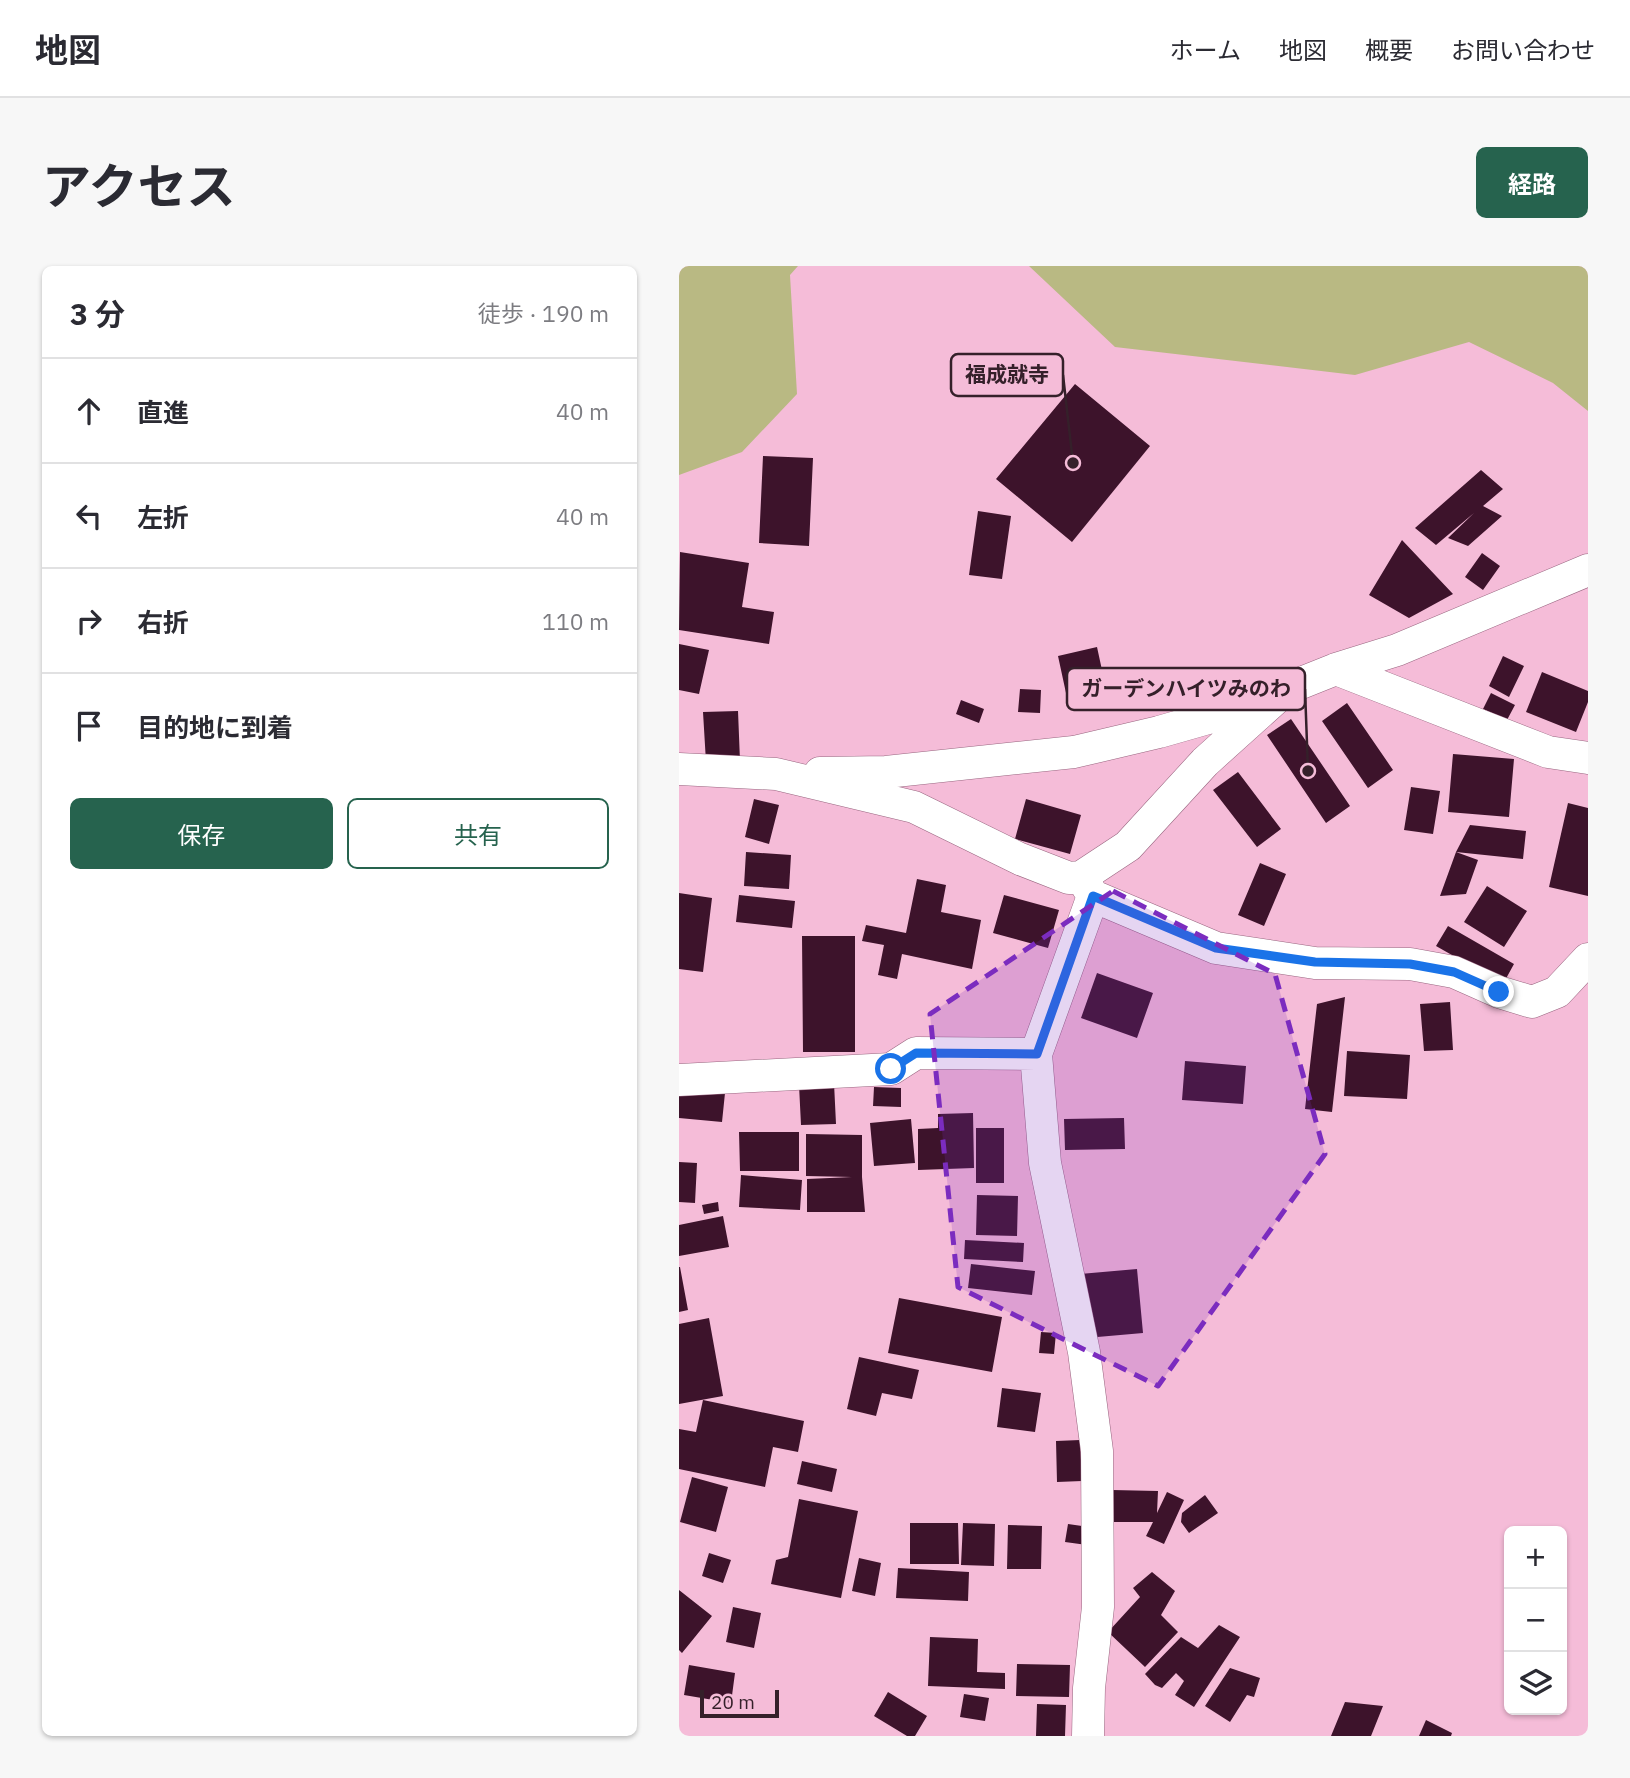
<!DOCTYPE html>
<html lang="ja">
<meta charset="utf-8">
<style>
body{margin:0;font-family:"IBM Plex Sans","Noto Sans JP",sans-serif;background:#f7f7f7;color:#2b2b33}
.controls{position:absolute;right:21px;bottom:21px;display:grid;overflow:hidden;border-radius:10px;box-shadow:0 2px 5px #0004}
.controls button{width:63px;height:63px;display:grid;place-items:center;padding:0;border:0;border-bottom:2px solid #e1e1e2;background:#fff;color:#2b2b33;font:35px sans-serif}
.scale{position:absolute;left:21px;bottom:18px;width:79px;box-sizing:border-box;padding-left:7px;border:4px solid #35202a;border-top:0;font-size:19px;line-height:24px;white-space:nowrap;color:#35202a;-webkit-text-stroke:5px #f5bcd8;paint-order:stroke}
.stop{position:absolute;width:21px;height:21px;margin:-16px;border:5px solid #1a73e8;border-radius:50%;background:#fff}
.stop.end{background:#1a73e8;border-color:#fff;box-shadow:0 2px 7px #0008}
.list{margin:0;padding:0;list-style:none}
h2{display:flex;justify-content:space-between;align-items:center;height:91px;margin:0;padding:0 28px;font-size:30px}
h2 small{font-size:23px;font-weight:400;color:#7c7c81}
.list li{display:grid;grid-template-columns:46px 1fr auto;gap:21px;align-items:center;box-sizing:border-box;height:105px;padding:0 28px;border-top:2px solid #e1e1e2}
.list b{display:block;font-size:26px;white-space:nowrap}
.list em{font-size:23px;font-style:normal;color:#7c7c81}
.actions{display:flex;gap:14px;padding:21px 28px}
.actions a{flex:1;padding:16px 0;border:2px solid #26634e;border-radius:10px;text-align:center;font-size:24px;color:#26634e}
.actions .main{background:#26634e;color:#fff}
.icon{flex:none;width:38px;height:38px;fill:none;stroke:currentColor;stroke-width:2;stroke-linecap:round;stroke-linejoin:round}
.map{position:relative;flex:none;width:909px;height:1470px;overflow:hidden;border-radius:10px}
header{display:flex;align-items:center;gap:42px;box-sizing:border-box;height:98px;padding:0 35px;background:#fff;border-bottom:2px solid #e1e1e2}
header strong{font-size:33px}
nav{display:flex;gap:38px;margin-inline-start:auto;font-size:24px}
.intro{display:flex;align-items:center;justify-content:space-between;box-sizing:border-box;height:168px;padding:0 42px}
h1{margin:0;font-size:49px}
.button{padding:18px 32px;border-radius:10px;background:#26634e;color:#fff;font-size:24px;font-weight:700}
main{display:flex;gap:42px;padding:0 42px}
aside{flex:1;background:#fff;border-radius:10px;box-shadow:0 2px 5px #0004}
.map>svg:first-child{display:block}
.green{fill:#b9b983}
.building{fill:#3d132b}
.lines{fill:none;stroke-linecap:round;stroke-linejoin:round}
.minor-casing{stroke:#996680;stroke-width:33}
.minor{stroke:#fff;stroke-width:32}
.route{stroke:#1a73e8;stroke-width:9}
.marked{fill:#7b2cbf;fill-opacity:0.2;stroke:#7b2cbf;stroke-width:5;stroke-dasharray:14 9;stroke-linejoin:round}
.leader{fill:none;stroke:#35202a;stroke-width:2.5}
.callout-dot{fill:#35202a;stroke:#f5bcd8;stroke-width:2.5}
.callout{fill:#f5bcd8;stroke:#35202a;stroke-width:2.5}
.callout-label{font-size:21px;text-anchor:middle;font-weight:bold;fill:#35202a}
</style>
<header>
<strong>地図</strong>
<nav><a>ホーム</a><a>地図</a><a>概要</a><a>お問い合わせ</a></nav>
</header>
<div class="intro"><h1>アクセス</h1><a class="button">経路</a></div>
<main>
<aside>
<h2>3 分<small>徒歩 · 190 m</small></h2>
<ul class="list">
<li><svg class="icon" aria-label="ahead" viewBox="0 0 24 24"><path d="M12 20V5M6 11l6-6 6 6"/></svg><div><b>直進</b></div><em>40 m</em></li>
<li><svg class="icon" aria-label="left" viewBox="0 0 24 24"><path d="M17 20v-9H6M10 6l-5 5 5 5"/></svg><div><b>左折</b></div><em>40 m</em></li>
<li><svg class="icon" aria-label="right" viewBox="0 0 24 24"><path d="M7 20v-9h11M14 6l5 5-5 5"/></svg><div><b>右折</b></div><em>110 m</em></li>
<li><svg class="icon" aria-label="arrive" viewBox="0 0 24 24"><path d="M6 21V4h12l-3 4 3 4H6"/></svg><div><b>目的地に到着</b></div></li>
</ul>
<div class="actions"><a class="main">保存</a><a>共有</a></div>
</aside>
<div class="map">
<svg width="909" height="1470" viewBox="0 0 909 1470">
<rect width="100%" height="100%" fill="#f5bcd8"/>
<path class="green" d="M0,0H119L111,9L118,128L63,186L0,209Z
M350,0H909V145L874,117L790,76L676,109L436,81Z"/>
<path class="building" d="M396,118L471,180L393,276L317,213Z
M84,190L134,192L130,280L80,277Z
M802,204L824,223L804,240L823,250L789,280L769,272L795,247L757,279L736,262Z
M299,245L332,250L323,313L290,309Z
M723,274L774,328L730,352L690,329Z
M1,286L70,297L63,341L95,346L90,378L0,364Z
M803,287L821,300L804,324L786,311Z
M0,378L30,384L20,428L0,424Z
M418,381L426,418L387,427L379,390Z
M824,390L845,400L830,431L810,420Z
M863,406L909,425V436L897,466L847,446Z
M341,423L362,424L361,447L339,446Z
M812,427L836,439L828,454L804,443Z
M282,434L305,443L300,457L277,448Z
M668,437L714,504L689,522L643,455Z
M59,445L61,495L27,496L24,446Z
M612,453L671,540L647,557L588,469Z
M774,488L835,493L830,551L769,546Z
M559,506L602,563L578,581L534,524Z
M732,521L761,525L754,568L725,564Z
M75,533L100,539L90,578L66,571Z
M347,533L402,549L391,588L336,573Z
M889,537L909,542V630L870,621Z
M791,559L847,565L844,593L777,586Z
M67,586L112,589L110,623L65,620Z
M777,586L799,594L787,628L761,630Z
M581,597L607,608L585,660L559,649Z
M238,613L267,619L262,646L302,654L293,703L223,688L218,713L199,709L205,679L183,675L187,659L227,667Z
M808,620L848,645L825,681L785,656Z
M0,627L33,632L24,706L0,703Z
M60,629L116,635L113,662L57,656Z
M325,629L380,644L369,682L314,667Z
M769,660L835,698L824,718L757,680Z
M123,670H176V786H124Z
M418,707L474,727L458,772L402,752Z
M666,731L653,846L626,843L638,738Z
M771,736L774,784L745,785L741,738Z
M668,785L731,789L728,833L665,830Z
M506,795L567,800L564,838L503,834Z
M155,817L157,858L122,859L120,819Z
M0,821L46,827L43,856L0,852Z
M195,821L222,822V841L194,840Z
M294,847L295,902L239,904V863L259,862V848Z
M445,852L446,883L386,884L385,853Z
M232,853L236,897L195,900L191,857Z
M297,862H325V917H297Z
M60,866H120V905H61Z
M127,868L183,869V911L186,946H128V913L173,911L127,910Z
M0,896L18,897L16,937L0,936Z
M62,909L123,914L121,944L60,941Z
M298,929L339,930L338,970L297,969Z
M39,936L40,945L25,948L23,939Z
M44,950L50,981L0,990V959Z
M286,974L345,977L344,996L285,993Z
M292,998L356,1005L353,1029L289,1022Z
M0,1001H1L9,1044L0,1046Z
M458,1003L464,1067L407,1072L401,1008Z
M220,1032L323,1051L313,1106L209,1087Z
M30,1052L44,1130L0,1138V1058Z
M362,1066L377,1067L375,1088L360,1087Z
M180,1091L240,1104L233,1133L203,1127L197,1150L168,1143Z
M323,1122L362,1127L356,1166L318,1161Z
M24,1134L125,1155L119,1186L94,1181L86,1221L0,1203V1163L17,1166Z
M401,1174L403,1215L378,1216L377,1175Z
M123,1195L158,1203L153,1226L118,1218Z
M13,1211L49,1221L37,1266L1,1256Z
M433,1224L479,1225L478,1247L488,1226L505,1234L485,1278L467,1270L474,1256H433Z
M526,1229L539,1247L510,1267L502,1256L503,1247Z
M120,1233L179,1245L162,1332L92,1318L97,1294L109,1291Z
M231,1257H279L280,1298H231Z
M284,1257L316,1258L315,1300L282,1299Z
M389,1258L410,1261L408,1279L386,1276Z
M329,1259L363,1260L362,1303H328Z
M30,1287L52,1294L44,1317L23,1310Z
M180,1292L202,1297L196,1330L173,1325Z
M219,1302L290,1306L289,1335L217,1332Z
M473,1306L496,1325L482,1349L499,1366L466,1401L429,1366L461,1331L454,1322Z
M0,1324L33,1350L3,1387L0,1384Z
M54,1341L82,1347L75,1382L47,1376Z
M540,1359L561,1371L515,1441L496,1429L505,1415L497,1407L483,1422L476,1419L466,1408L502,1371L519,1382Z
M251,1371L299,1373L298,1406L326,1407V1423L249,1420Z
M338,1398L391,1399L390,1431L337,1430Z
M10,1399L56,1407L52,1437L5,1429Z
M551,1402L581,1412L575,1431L568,1429L551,1456L526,1440Z
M209,1426L248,1450L236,1470H228L195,1450Z
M285,1428L310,1432L306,1455L281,1451Z
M666,1436L704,1440L692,1470H652Z
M358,1438L387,1439L386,1470H357Z
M747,1454L773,1467L772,1470H740Z"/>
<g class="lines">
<g class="minor-casing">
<path id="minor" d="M657,403L869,486L909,492
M0,503L97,508L235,541L341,593L390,612L402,611L449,580L526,496L607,423L657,403L718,384L909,304
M141,507L207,506L395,486L480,466L550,446L587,431
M403,612L414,630L537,682L636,697L731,698L775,706L820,726L853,736L878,726L909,693
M0,814L212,803L237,787L357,788
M409,1470L410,1422L419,1341L418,1185L405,1086L366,897L357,788L414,630"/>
</g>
<use href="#minor" class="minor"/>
</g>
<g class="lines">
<path class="route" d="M212,803L237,787L358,788L414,630L537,682L636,696L731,698L775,706L820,726"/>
</g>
<path class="marked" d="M434,625L596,708L646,888L479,1120L279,1021L251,748Z"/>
<path class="leader" d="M394 197L384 109M629 505L626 423"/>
<g class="callout-dot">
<circle cx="394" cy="197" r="7"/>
<circle cx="629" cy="505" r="7"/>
</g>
<g class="callout">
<rect x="272" y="88" width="112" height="42" rx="7"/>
<rect x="388" y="402" width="238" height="42" rx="7"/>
</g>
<g class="callout-label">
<text x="328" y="116">福成就寺</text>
<text x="507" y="430">ガーデンハイツみのわ</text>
</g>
</svg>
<div class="controls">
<button>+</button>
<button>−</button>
<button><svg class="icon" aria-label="layers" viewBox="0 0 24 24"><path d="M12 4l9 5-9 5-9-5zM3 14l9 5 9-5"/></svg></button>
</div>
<div class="scale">20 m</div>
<div class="stop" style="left:212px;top:803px"></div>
<div class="stop end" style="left:820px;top:726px"></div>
</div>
</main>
